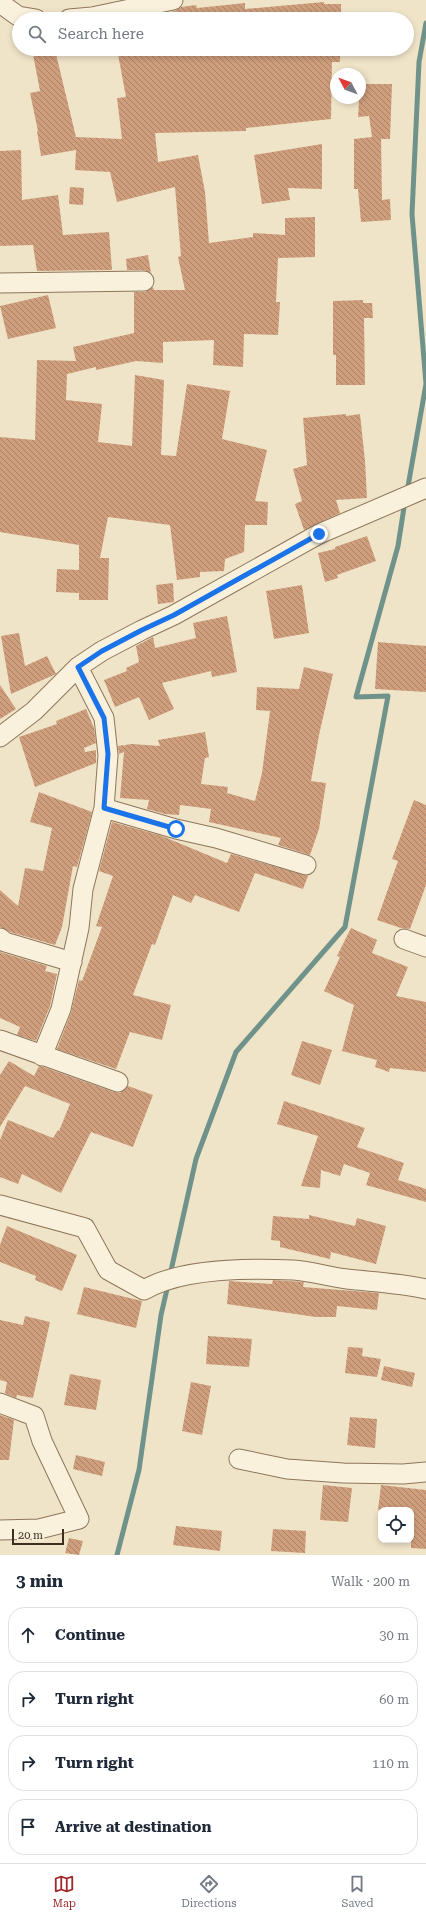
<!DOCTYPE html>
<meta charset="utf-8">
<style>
body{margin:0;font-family:"Roboto Serif",serif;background:#f6f6f7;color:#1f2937}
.controls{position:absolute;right:12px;bottom:12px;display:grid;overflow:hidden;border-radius:8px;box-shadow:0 2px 6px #0003}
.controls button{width:36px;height:36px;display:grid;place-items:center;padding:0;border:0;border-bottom:1px solid #e0e1e3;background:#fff;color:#1f2937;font:20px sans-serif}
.compass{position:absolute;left:330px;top:68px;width:36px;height:36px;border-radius:50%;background:#fff;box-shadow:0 2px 6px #0003;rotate:311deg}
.scale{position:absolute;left:12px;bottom:10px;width:52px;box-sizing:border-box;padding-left:4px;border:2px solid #3d2e20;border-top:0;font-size:11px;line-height:14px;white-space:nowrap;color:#3d2e20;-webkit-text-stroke:3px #f7eed8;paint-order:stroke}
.stop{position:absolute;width:12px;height:12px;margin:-9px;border:3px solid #1a73e8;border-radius:50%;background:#fff}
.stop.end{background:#1a73e8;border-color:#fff;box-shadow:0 1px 4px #0008}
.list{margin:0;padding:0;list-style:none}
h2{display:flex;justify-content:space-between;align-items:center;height:52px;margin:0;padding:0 16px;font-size:17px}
h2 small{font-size:13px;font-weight:400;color:#747a83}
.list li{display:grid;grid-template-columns:26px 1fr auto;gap:12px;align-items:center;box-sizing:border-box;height:56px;margin:0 8px 8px;padding:0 8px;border:1px solid #e0e1e3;border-radius:16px}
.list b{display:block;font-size:15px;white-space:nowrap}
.list em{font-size:13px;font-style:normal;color:#747a83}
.icon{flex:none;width:22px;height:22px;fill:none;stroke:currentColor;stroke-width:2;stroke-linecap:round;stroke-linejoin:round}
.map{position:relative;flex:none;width:426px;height:1555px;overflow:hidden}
.search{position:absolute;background:#fff;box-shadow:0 2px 6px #0003;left:12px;right:12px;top:12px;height:44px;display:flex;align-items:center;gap:10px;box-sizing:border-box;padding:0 14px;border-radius:22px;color:#747a83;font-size:15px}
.sheet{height:308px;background:#fff}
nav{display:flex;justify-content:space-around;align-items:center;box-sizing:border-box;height:56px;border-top:1px solid #e0e1e3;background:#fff;font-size:11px;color:#747a83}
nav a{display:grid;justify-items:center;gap:2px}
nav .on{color:#9e2a2b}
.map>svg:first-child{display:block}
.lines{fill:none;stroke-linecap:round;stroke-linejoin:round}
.stream{stroke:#6f938a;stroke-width:5}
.building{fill:url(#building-back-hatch)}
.street-casing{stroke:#8d765c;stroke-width:21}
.street{stroke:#faf1dc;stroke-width:19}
.route{stroke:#1a73e8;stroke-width:5}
</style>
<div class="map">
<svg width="426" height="1555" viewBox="0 0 426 1555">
<defs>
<pattern id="building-back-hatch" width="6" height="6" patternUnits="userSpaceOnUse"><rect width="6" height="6" fill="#cf9f7d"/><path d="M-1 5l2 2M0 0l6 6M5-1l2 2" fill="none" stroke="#a98266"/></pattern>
</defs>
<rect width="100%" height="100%" fill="#f0e4c8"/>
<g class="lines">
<path class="stream" d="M407,492L426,384L412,214L419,62L426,23
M170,1275L196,1159L236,1052L345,927L388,696L356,697L398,546L405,501
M117,1555L139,1470L161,1315L168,1285"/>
</g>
<path class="building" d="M324,2V4H341V19H156V15L175,11L181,7L196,5L197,8L245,3V9Z
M117,49H340V62H332L331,119L246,128V131L155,133L158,162L198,155L205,192L209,243L253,237V233L285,235V218L315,217V257L278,258L276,302H280L278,335L244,334L243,367L213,365L214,340L163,342V363L136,361L96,370V367L67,374L66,400L102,404L98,442L132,446L135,375L164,380L161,455L176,456L187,384L230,391L222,439L267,450L255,501L268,502L267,525H245L244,552L225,559L224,571L200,572V577L177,580L170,525L108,517L100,558H109L108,600H79V593L56,592L57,569L79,570V545L0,532V437L35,440L37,360L76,361L73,347L134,333V292H145L153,287L154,290H185L178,257L181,256L175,187L117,202L110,172L75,170L76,150L41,156L37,131H38L30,93L40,91L33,54L55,50L76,137L122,139L117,98L126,97Z
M360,84H392L390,139H381L382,200L390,199L391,220L361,222L358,189H354V139L372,137L369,116L358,117Z
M322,144V189L288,188L290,200L262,204L254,155Z
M21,150L22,200L58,195L63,235L109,232L112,270L37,271L33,245L0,246V151Z
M70,187L84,188L83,205L69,204Z
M148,255L151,273L144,270H127L126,259Z
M48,295L56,328L8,339L0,306Z
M363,300V303H372L373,318H364L365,385H336V355H333V301Z
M346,414V416L360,414L365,461L367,498L336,500L340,513L304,530L295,504L302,501L293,469L307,465L303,418Z
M367,536L376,561L337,575L338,578L325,582L318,553L335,549V547Z
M173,583L174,602L158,604L156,585Z
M302,585L309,633L274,639L266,591Z
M227,616L237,672L212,677L211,671L162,683L174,709L149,720L139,697L115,707L104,680L127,671L126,668L139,662L136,646L153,637L155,648L196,638L193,623Z
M19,633L25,666L47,656L56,674L11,694L1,636Z
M378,642L426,646V692L375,689Z
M304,667L333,674L319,735L311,781L326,783L319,829L310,855L278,845L281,838L209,822L211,809L180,805L179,815L165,814L147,809L149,800L120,798L124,752L119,754L118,746L124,745V747L125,745L132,744L160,746L158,740L205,732L209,757L205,758L201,784L228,787L227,793L255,801L262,773L270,711L256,710L257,687L299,689Z
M0,685L16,709L0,719Z
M86,709L94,728L96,743L84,748L85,752L96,750V763L35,787L19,737L57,724L56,721Z
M39,792L92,812L77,867L73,866L62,927L55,945L10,932L0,927V890L18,906L25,868L43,871L52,828L30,822Z
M414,800L426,805V885L410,929L401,928L377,920L398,861L392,859Z
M112,822L162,836L227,863L231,854L308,876L303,889L255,873L239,912L195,895L191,903L173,895L155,945L152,944L133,995L171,1005L162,1040L130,1032L116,1069L57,1049L71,1013L79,980L82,981L102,927L96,926L113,876L99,871Z
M351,928L377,940L372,953L408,967L396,996L426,1002V1072L390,1068L389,1072L375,1067L377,1060L342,1051L354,1005L324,991L340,957L337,956Z
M0,952L47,966L45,971L57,974L50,1006L36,1041L17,1035L20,1027L0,1018Z
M302,1041L332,1050L320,1085L291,1075Z
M9,1061L34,1076L39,1066L43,1067L114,1092L120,1093L128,1086L153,1095L133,1147L91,1132L61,1193L22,1174L18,1184L0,1177V1140L8,1120L53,1138L58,1130L59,1131L70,1104L25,1086L0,1127V1075Z
M284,1101L365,1128L357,1147L404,1163L398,1180L426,1189V1202L366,1185L370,1173L344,1164L340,1176L321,1170L320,1188L301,1186L318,1136L277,1124Z
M309,1215L355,1226L357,1218L386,1226L376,1264L331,1252L330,1259L280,1247V1241L271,1240L273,1216L309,1219Z
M7,1226L77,1255L62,1291L35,1280L36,1276L0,1262V1245Z
M273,1280L304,1282L303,1287L379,1293L377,1310L337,1306L336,1317H316L227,1304L229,1281L272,1284Z
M84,1287L142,1301L136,1328L77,1314Z
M25,1316L50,1322L33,1398L17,1395L16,1398L5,1393L7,1382L0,1380V1320L23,1325Z
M208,1336L252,1339L249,1367L206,1364Z
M348,1347L363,1348L362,1356L381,1359L377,1377L345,1373Z
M384,1366L415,1373L412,1387L381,1380Z
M70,1374L101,1380L96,1410L64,1405Z
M191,1382L211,1386L202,1435L182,1431Z
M0,1415L14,1420L9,1460H0Z
M350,1417L377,1419L375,1448L347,1445Z
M76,1455L105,1462L102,1476L73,1469Z
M323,1485L352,1488L348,1522L320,1520Z
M381,1485L426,1490V1549L411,1548V1510H378Z
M176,1526L222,1531L220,1551L173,1545Z
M273,1529L306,1531L305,1553L271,1551Z
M69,1538L83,1541L79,1555L65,1553Z"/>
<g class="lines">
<g class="street-casing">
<path id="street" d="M0,3L18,16L36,19
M69,19L92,17L173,0
M0,283L144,281
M0,737L34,711L78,667L102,651L142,630L174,615L319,534L426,488
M104,808L176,829L216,838L306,865
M0,938L5,942L72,962
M404,939L426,947
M0,1040L118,1082
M42,1056L61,1009L79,928L83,889L104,808L108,755L104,718L78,667
M0,1205L85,1228L108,1270L144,1290C181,1268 251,1268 293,1270C311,1271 329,1277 347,1279C374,1282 400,1283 426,1289
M0,1403L34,1416L42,1441L79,1519L39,1529L0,1530
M239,1459L287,1469L343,1473L403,1474L426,1472"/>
</g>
<use href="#street" class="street"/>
</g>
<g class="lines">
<path class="route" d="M176,829L104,808L108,754L104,718L78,667L102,651L142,630L174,615L319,534"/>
</g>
</svg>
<div class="controls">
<button><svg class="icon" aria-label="locate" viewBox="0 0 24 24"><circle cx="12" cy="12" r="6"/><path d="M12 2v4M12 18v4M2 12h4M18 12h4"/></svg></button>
</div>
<svg class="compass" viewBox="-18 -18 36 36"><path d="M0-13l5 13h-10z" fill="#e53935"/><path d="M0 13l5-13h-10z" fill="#747a83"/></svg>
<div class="scale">20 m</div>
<div class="stop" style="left:176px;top:829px"></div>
<div class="stop end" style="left:319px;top:534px"></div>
<div class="search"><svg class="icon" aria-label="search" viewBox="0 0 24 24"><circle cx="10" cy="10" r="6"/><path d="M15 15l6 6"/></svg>Search here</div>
</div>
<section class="sheet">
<h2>3 min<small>Walk · 200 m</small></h2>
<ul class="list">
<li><svg class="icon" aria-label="ahead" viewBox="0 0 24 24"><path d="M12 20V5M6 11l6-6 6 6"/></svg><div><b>Continue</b></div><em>30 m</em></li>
<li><svg class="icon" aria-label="right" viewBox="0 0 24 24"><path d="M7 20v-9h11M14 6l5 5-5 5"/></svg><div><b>Turn right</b></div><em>60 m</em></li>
<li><svg class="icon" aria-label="right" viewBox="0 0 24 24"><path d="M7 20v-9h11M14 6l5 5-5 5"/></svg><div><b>Turn right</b></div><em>110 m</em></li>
<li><svg class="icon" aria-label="arrive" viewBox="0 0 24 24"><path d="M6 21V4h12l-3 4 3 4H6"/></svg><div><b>Arrive at destination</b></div></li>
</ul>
</section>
<nav>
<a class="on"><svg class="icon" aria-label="map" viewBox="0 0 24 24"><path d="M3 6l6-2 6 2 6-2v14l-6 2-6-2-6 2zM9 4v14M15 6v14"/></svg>Map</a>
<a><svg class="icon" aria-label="directions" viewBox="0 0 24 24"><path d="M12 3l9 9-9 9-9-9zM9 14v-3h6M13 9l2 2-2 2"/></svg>Directions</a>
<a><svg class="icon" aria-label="saved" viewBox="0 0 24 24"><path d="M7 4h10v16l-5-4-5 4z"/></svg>Saved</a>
</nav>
